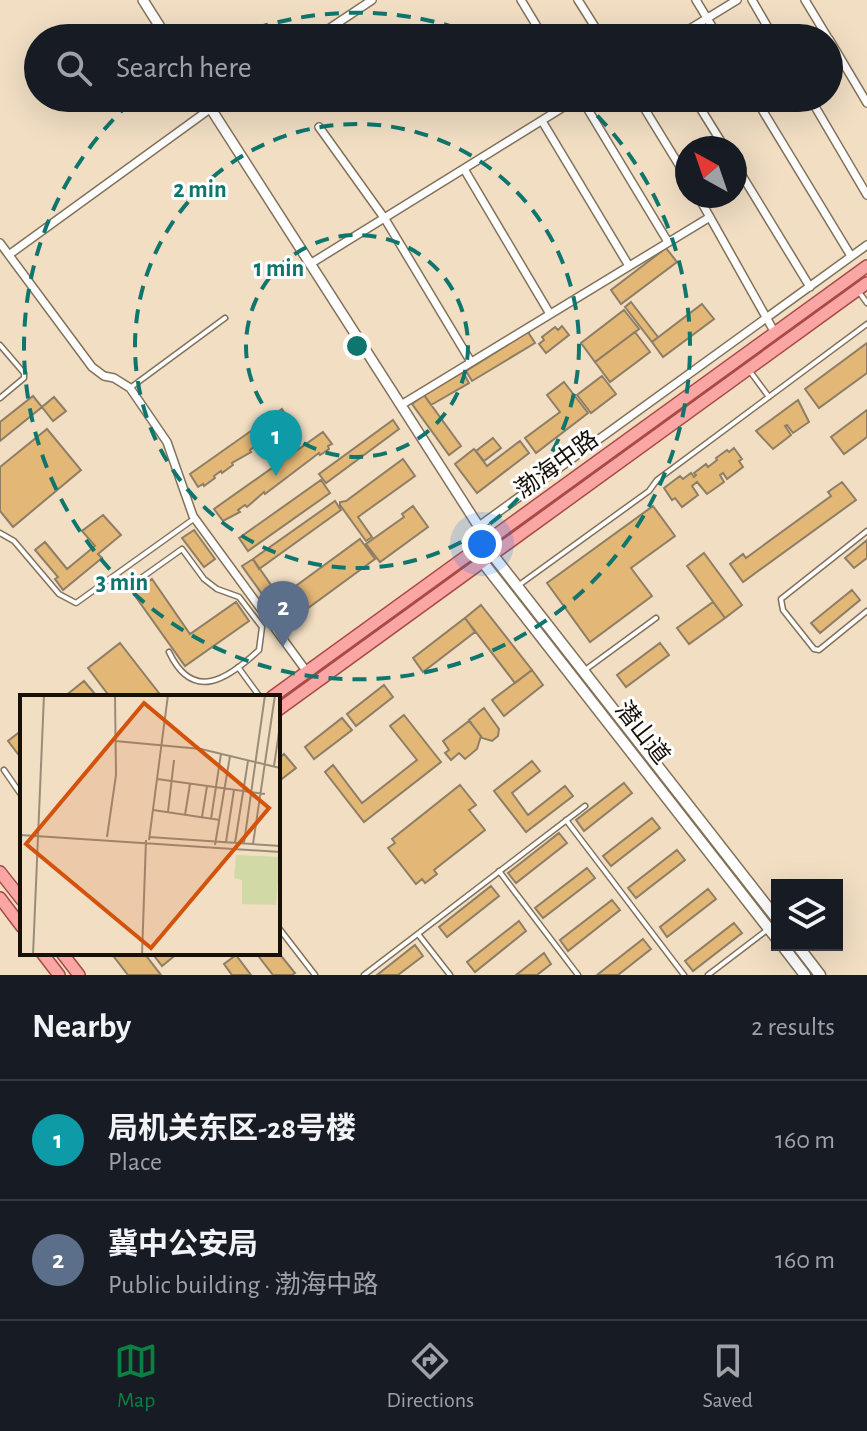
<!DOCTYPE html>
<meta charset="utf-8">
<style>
body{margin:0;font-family:"Alegreya Sans","Noto Sans SC",sans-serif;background:#20242c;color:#f1f3f6}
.controls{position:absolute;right:24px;bottom:24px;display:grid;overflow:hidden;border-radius:0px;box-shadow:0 8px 32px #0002}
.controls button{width:72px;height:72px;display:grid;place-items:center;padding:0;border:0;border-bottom:2px solid #363941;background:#171b24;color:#f1f3f6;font:40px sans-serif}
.compass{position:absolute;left:675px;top:136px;width:72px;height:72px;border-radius:50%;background:#171b24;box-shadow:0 8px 32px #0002;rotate:320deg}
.you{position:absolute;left:482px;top:544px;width:28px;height:28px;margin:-20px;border:6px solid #fff;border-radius:50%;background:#1a73e8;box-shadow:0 0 0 12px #1a73e833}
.badge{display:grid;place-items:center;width:52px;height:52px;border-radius:50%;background:#0b8043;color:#fff;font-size:26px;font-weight:700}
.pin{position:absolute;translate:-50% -66px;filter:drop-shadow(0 2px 4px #0008)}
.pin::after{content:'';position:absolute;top:42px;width:28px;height:24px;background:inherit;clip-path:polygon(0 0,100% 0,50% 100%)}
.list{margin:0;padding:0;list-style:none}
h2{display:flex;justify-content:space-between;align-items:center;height:104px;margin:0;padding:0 32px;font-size:34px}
h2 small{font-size:26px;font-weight:400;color:#9ea1a6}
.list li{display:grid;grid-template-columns:52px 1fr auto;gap:24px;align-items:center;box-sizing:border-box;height:120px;padding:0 32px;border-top:2px solid #363941}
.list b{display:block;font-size:30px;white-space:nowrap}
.list p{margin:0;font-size:26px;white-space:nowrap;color:#9ea1a6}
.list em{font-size:26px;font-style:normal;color:#9ea1a6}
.icon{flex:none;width:44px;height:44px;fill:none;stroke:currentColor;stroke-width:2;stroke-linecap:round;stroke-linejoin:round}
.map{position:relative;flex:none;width:867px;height:975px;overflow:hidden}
.search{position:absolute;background:#171b24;box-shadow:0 8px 32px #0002;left:24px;right:24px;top:24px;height:88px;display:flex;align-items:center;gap:20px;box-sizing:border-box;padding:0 28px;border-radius:44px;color:#9ea1a6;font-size:30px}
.sheet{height:344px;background:#171b24}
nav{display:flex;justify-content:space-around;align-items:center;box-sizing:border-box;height:112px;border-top:2px solid #363941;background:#171b24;font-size:22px;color:#9ea1a6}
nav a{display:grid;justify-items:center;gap:4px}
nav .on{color:#0b8043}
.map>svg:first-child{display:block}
.building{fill:#e3b775;stroke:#8f7e66;stroke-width:2}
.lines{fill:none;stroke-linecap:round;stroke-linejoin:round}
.service-casing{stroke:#83725a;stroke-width:7}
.minor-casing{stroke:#83725a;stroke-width:10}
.tertiary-casing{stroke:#83725a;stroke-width:12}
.secondary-casing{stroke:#83725a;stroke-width:13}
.primary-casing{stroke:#a84a46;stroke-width:14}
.service{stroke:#fff;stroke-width:4}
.minor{stroke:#fff;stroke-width:7}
.tertiary{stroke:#fff;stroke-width:9}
.secondary{stroke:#fff;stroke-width:10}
.primary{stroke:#faa6a4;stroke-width:11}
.ring{fill:none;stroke:#0f766e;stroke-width:4;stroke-dasharray:14 10}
.labels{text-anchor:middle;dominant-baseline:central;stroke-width:6;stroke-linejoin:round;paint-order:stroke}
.street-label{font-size:24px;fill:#171007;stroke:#fff}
.inset-road{fill:none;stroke:#9a8c78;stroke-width:2}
.view{fill:#d3520c;fill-opacity:0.15;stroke:#d3520c;stroke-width:4}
.inset-edge{fill:none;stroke:#171007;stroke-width:4}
.centre{fill:#0f766e;stroke:#fff;stroke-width:4}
.ring-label{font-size:24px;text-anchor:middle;font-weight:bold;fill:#0f766e;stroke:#fff;stroke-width:6;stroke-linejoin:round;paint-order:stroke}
</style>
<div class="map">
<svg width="867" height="975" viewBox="0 0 867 975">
<rect width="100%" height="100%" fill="#f1dec3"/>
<path class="building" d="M707,25L714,38H686Z
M666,248L677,262L621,304L611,290Z
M631,302L658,337L652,342L625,307Z
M702,304L714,319L663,357L652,342Z
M624,310L639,329L595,362L581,343Z
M562,326L569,335L546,353L539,344L544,340L542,337L555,327L558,330Z
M528,332L535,343L472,381L466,371Z
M635,332L650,352L610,382L595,362Z
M867,343V373L819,408L805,389Z
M463,372L469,383L431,405L424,395Z
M602,376L616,394L591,413L577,395Z
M564,382L588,413L536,453L525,438L560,412L547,395Z
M424,395L461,446L449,455L412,404Z
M33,396L42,407L0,441V422Z
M54,397L66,411L53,421L42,407Z
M798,400L809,422L793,433L787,425L785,426L791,435L773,449L756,431Z
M282,409L290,422L286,424L288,426L269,437L270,439L260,446L258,444L250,450L251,452L232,463L233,465L222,473L221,471L214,476L215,478L204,486L203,484L198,487L190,474Z
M867,410V437L844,454L831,437Z
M393,420L399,429L326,483L319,474Z
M47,429L81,470L13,527L0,511V467Z
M323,432L332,444L328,446L329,449L320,455L319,453L265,494L264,492L247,507L245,505L238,510L240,512L223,521L214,509Z
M493,438L501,448L484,461L476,451Z
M520,441L529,453L477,493L455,464L474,449L487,466Z
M734,448L742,459L739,461L743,467L727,479L723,473L720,475L724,482L707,494L697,482L692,486L698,495L682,507L675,498L672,500L664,488L680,476L683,479L691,473L694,477L696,475L694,473L706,464L708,467L717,460L716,458L727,450L729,452Z
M403,459L415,476L358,517L372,537L366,541L340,505V502L346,501Z
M321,480L330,493L248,551L239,538Z
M842,482L856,500L743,582L730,564L743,554L746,558L831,496L828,492Z
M335,501L341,510L259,569L253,559Z
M413,506L428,527L380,562L366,544L404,517L402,514Z
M653,506L675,536L631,568L652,596L590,642L547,583Z
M103,515L121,535L98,554L102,558L63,590L55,579L58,577L35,550L45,542L67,569L95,546L82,531Z
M194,530L215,559L204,567L182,538Z
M360,539L375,559L304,611L289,591Z
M867,540V558L854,568L845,558Z
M704,553L742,605L725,618L687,566Z
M253,559L292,615L282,622L242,566Z
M152,579L190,634L236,602L249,621L185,666L133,593Z
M852,590L860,600L820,633L811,623Z
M713,602L725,618L689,644L677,628Z
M481,605L532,670L515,683L465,618Z
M465,618L475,632L423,672L413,658Z
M120,643L162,697H110L88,668Z
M660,643L669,655L626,687L617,675Z
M532,670L543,685L504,716L492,700Z
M84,681L95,694L92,697H64Z
M384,685L393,697L356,726L347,714Z
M484,708L499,729L498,736L492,741L482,738L469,720Z
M404,715L441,762L364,822L325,772L333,765L362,803L417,760L390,726Z
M342,718L352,730L314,759L305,747Z
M469,721L481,736L477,749L465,759L459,753L451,760L445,753L449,750L443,741Z
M22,730V752L18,754L8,741Z
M284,754L296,768L278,782V759Z
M532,761L540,771L512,793L528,815L565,786L573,796L526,832L494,791Z
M624,783L632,793L584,831L576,820Z
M460,785L476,805L469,810L485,830L434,870L437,874L425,883L422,879L416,884L388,848L395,843L392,839Z
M652,818L660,828L611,866L603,856Z
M559,833L567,843L516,883L508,873Z
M677,850L685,860L636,898L628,888Z
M587,868L595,878L543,918L535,908Z
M491,886L499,896L447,937L439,927Z
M708,889L716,899L667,937L660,927Z
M612,900L620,910L568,951L560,940Z
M519,921L526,931L475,972L467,962Z
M734,923L742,933L693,971L685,961Z
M643,939L651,949L618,975H597Z
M415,945L423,956L398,975H377Z
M278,952L295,973L292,975H273L256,953Z
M111,953H144L161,975H128Z
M152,953H178L162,966Z
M544,953L551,964L537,975H516Z
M236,955L251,975H232L224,964Z"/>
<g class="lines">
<g class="service-casing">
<path id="service" d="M859,292L867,303
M0,345L24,373V378L0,398
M749,370L769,397
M130,388L225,318
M867,531L781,599L783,610L814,649L819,650L867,611
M0,533L14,541L59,594L76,603L195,518
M137,581L182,549L204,579L217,589L239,597L262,627L259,650C228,679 193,703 169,652
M519,585L649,491L657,480L867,324
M238,667L260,697
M585,670L656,618
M4,770L22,796
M566,820L684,975
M499,871L578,975
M278,927L315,975
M418,934L450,975
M364,975L585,806
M708,975L767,930"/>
</g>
<g class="minor-casing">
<path id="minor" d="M521,0L544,38
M578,0L602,38
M696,0L719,38
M752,0L774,38
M805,0L828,38
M315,38L372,0
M675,38L737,0
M829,39L867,103
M581,98L668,242
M638,98L687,178
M694,98L725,148
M755,98L851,256
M810,98L867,195
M542,121L629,266
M319,127L385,219L471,362
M735,164L810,287
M464,169L550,314
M698,196L775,333
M0,243L92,367L104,376L114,378L130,388L167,442L193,516L307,672
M10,254L225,98
M310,264L578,98
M401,405L710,217
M479,526L867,245"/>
</g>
<g class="tertiary-casing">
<path id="tertiary" d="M143,0L167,38
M204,98L488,541"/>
</g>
<g class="secondary-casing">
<path id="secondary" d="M488,549L777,919
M478,556L777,939
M782,945L805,975
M797,945L820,975"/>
</g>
<g class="primary-casing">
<path id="primary" d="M272,697L867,266
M278,710L867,283
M0,872L22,900
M0,898L22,927
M42,953L59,975
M62,953L79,975"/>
</g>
<use href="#service" class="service"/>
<use href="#minor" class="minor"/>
<use href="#tertiary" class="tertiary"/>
<use href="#secondary" class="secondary"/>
<use href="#primary" class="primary"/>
</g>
<g class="ring">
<circle cx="357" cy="346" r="111"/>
<circle cx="357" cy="346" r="222"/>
<path d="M232 37A333 333 0 0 1 482 37M580 99A333 333 0 1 1 134 99"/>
</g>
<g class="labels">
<g class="street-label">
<text transform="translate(557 465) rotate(-36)">渤海中路</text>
<text transform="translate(642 733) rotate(52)">潜山道</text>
</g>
</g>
<g transform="translate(20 695)">
<rect width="260" height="260" fill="#f1dec3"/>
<path d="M216,160L260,162L256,210L222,209V185L214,183Z" fill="#d1d9a7"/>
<path class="inset-road" d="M95,46L181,54L260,73M254,71L260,30M137,84L245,99M133,115L200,125M148,117L154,65M165,120L170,89M182,122L187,91M191,124L201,59M0,140L260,157M87,142L96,80L95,0M129,142L260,151M129,145L148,0M206,147L214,95M215,148L228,66M224,148L245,0M233,149L255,0M195,150L210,61M13,260L24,0M122,260L126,145"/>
<path class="view" d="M124,8L249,113L131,253L6,149Z"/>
<rect width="260" height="260" class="inset-edge"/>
</g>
<circle cx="357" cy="346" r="12" class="centre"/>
<g class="ring-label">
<text x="200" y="197">2 min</text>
<text x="279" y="276">1 min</text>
<text x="122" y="590">3 min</text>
</g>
</svg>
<div class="controls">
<button><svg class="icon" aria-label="layers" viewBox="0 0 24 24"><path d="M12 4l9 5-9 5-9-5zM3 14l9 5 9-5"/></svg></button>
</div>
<svg class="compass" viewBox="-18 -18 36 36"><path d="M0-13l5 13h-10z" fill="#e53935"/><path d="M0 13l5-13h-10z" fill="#9ea1a6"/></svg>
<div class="you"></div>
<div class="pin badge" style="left:276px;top:476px;background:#0f9aa8">1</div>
<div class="pin badge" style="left:283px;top:647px;background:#5c6f8a">2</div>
<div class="search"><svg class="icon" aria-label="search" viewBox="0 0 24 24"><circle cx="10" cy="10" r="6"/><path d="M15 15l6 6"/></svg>Search here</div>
</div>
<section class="sheet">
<h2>Nearby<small>2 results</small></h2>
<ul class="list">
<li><span class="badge" style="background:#0f9aa8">1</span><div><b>局机关东区-28号楼</b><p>Place</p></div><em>160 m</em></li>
<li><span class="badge" style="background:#5c6f8a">2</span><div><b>冀中公安局</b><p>Public building · 渤海中路</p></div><em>160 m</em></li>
</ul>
</section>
<nav>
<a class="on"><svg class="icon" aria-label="map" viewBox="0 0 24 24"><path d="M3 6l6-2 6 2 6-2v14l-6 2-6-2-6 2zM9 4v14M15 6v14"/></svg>Map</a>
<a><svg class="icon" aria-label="directions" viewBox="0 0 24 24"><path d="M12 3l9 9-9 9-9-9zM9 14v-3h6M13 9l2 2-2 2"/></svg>Directions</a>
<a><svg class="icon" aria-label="saved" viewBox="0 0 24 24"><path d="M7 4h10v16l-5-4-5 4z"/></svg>Saved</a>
</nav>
